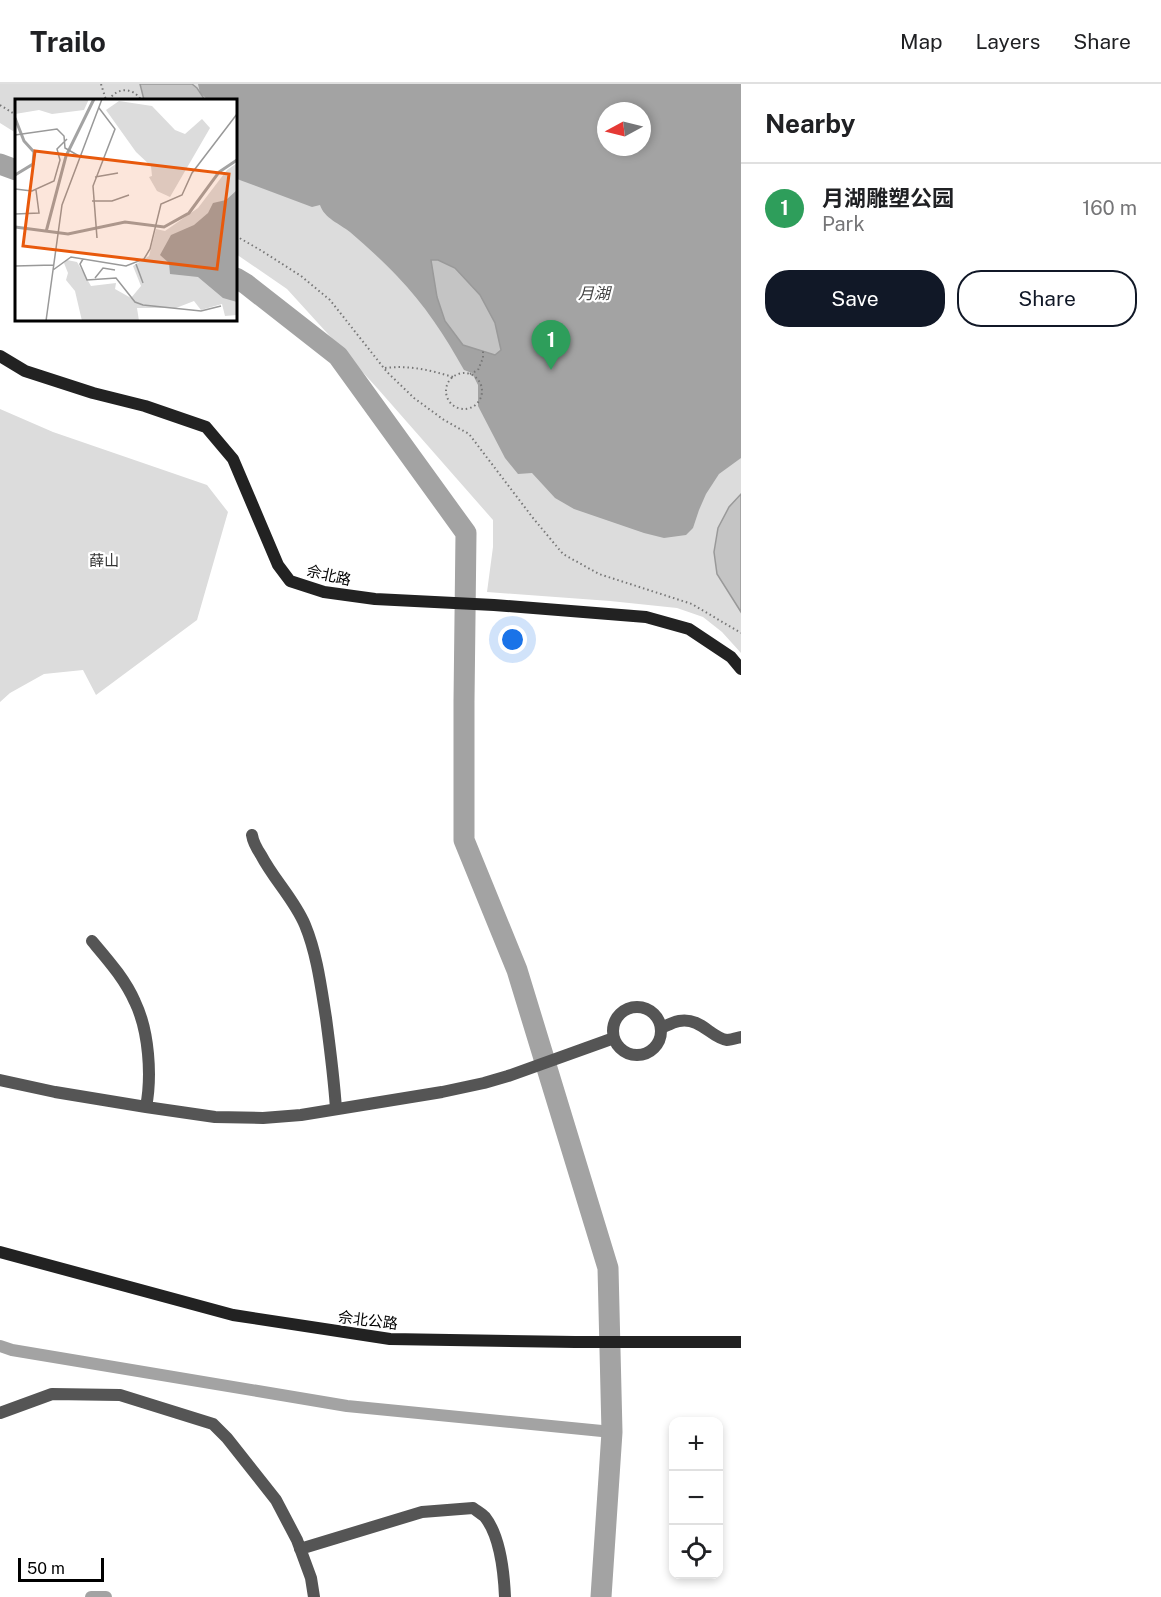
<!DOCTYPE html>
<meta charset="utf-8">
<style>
body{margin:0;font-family:"Public Sans","Noto Sans SC",sans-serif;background:#f2f2f2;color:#202124}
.controls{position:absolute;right:18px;bottom:18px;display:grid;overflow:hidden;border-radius:12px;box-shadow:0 3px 9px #0003}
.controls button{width:54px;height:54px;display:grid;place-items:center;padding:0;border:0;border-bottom:2px solid #e0e0e0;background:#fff;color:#202124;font:30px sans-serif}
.compass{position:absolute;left:597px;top:18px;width:54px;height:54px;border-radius:50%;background:#fff;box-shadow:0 3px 9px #0003;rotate:263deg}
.scale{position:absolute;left:18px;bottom:15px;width:86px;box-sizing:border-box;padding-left:6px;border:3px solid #000;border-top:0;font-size:16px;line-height:21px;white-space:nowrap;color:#000;-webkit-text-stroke:4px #fff;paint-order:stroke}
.you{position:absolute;left:513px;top:556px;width:21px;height:21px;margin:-15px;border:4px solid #fff;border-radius:50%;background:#1a73e8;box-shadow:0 0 0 9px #1a73e833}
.badge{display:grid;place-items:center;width:39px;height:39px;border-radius:50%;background:#111827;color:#fff;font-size:20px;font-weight:700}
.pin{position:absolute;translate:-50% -50px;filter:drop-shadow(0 2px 3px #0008)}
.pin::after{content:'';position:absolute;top:32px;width:21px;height:18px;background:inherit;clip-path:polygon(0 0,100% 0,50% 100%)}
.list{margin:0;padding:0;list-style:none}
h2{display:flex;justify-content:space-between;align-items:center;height:78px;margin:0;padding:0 24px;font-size:26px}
h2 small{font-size:20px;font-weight:400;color:#757577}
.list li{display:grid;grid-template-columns:39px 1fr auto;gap:18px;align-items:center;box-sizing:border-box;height:90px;padding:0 24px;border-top:2px solid #e0e0e0}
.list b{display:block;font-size:22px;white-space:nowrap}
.list p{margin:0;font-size:20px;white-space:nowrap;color:#757577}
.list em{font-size:20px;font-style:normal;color:#757577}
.actions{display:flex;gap:12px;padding:18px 24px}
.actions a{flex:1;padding:14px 0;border:2px solid #111827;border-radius:24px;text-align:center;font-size:21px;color:#111827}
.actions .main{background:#111827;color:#fff}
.icon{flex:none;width:33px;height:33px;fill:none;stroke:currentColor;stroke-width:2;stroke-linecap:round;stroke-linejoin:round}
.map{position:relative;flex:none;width:741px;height:1513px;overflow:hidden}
header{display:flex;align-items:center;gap:36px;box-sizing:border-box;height:84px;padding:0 30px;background:#fff;border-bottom:2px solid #e0e0e0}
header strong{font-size:28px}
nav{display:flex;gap:33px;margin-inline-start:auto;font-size:21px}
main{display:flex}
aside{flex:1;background:#fff}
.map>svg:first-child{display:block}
.green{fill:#dcdcdc;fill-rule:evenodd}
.water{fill:#a3a3a3;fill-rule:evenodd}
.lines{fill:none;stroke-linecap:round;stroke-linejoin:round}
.canal{stroke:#a3a3a3;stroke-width:12}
.river{stroke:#a3a3a3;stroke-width:21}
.building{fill:#c4c4c4;stroke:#999;stroke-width:1.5}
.path{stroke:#777;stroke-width:2;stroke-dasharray:1.5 3;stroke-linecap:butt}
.street{stroke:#555;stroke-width:12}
.secondary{stroke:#222;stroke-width:12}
.labels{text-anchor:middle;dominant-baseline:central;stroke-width:4.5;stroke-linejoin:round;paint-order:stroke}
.park-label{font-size:15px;fill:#333;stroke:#fff}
.street-label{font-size:15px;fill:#000;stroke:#fff}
.water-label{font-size:16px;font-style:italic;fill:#444;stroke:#fff}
.inset-river{fill:none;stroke:#a3a3a3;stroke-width:3}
.inset-road{fill:none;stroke:#999;stroke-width:1.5}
.view{fill:#e8590c;fill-opacity:0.15;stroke:#e8590c;stroke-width:3}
.inset-edge{fill:none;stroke:#000;stroke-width:3}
</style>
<header>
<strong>Trailo</strong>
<nav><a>Map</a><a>Layers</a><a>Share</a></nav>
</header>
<main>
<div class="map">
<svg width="741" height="1513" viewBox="0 0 741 1513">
<rect width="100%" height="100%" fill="#fff"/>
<path class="green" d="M0,0H741V569L722,548L703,533L677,524L610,517L487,508L493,463V436L378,305L287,205L236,170V16H16V49L0,39ZM606,27H642V63H606Z
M0,325L53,348L207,401L228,428L197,536L96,611L83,586L44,590L10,609L0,618Z"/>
<path class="water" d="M198,0H741V374L719,390L706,410L699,426L693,444L686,451L664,454L644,449L574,425L555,414L532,389L518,390L505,374L478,322V301L472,289L464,286C445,252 425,221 397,192C383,177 366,162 350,148C340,140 324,134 320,121L312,123L237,95L236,90V16H208L200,9ZM606,27H642V63H606Z"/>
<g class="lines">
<path class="canal" d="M0,1262L12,1266L347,1322L612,1348
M91,1513H106"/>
<path class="river" d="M0,80L16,86
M236,194L246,200L338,272L466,449L464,617V756L517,886L608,1184L612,1348L601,1513"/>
</g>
<path class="building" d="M140,0H192L197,4L205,16H144Z
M431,176H438L455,184L480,211L495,239L501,266L495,271L463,261L445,237L437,213Z
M741,410V528L717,490L714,468L718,444L729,423Z"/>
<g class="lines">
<path class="path" d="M101,0L106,16
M109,16C117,3 133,3 141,16
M0,21L16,31
M236,152L262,167L301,192L330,216L387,288L414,314L444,336L469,350L533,434L563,470L599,490L692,520L741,549
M385,284C408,281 430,286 453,293
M446 307a18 18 0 1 1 36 0a18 18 0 1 1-36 0Z
M470,290L478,286L483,274V267"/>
<path class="street" d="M252,751C253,758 257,765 261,771C274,796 294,815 305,841C317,870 321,903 326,934C330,964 334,995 336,1025
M92,857C108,876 125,895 135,918C149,947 152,992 146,1023
M613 947a24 24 0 1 1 48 0a24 24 0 1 1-48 0Z
M661,944C666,942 673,938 679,937C701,933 711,954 727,956C731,956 737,954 741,953
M0,996L55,1008L146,1023L215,1033L263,1034L301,1031L442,1008L484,999L508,992L614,954
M0,1329L52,1310L120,1311L213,1340L227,1354L276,1416L297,1456L311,1494L314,1513
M300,1465L422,1428L473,1424C477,1427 482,1430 485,1433C500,1452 504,1490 505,1513"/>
<path class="secondary" d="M0,272L25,287L93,309L145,322L206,343L233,375L278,481L290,497L324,508L375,515L494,521L646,533L689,545L731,573L741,585
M0,1168L233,1231L390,1255L575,1258H741"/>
</g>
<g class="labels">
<g class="park-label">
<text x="104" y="476">薛山</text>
</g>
<g class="street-label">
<text transform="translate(329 491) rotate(13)">佘北路</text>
<text transform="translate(368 1236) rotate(7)">佘北公路</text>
</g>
<g class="water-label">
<text x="594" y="209">月湖</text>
</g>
</g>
<g transform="translate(15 15)">
<rect width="222" height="222" fill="#fff"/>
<path d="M0,0H74L69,11L37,15L24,11L0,15ZM104,2L137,7L160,31L170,35L187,20L195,29L155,98L142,92L134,78L137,77L136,67L121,53L91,11ZM222,64V216L210,217L207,205L186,211L179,202L161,209H122L124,222H67L60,192L51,181L53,174L49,164L52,161L62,163L76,187L101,184L100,190L116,199L126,187L118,167L134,157L141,130L150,132L183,109L212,71Z" fill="#dcdcdc"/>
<path d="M222,91V203L208,199L183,178L155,175L154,164L145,156L156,136L179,126L193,114L198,104L211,101Z" fill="#a3a3a3"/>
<path class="inset-river" d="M0,19L9,42L19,53L18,65L0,76M0,128L53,135L110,123L149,128L174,114L204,73L222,61M31,133L51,57L79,0"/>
<path class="inset-road" d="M0,36L42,30L49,37L50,49L64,57M80,78L103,74M0,90L17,92L39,82L45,61L42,50L52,40M77,102H97L114,96M0,115L24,114L21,91M82,139L78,87L100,30L84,9M68,160L65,165L72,181L101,179L120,203L128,206L186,212L206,207M121,165L128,184M0,167L39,166M38,171L56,158L111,167L129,160L135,150L146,105L167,96L177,74L222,15M80,179L88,169L100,171M31,222L47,106L87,0"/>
<path class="view" d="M20,52L214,75L202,170L8,147Z"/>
<rect width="222" height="222" class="inset-edge"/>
</g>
</svg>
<div class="controls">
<button>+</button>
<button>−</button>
<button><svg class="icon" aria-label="locate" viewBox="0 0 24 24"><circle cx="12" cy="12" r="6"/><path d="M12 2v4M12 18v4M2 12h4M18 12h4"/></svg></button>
</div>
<svg class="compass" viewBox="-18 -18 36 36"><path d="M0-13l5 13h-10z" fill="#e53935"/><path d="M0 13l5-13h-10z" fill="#757577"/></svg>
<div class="scale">50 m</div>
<div class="you"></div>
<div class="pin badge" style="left:551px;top:286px;background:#2e9e5b">1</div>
</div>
<aside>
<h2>Nearby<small></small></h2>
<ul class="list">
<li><span class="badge" style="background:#2e9e5b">1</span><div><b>月湖雕塑公园</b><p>Park</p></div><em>160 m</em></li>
</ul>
<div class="actions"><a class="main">Save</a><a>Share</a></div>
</aside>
</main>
